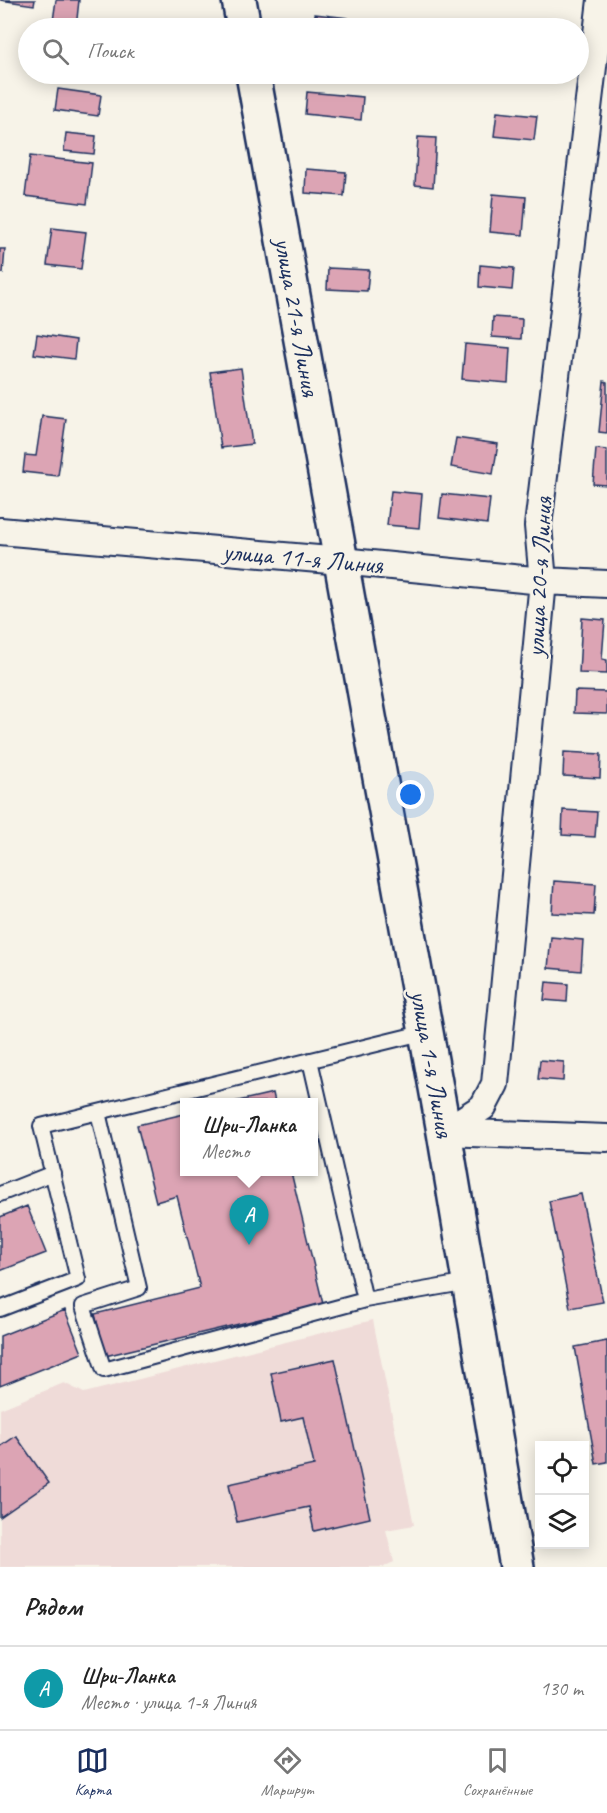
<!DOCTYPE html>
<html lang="ru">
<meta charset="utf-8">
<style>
body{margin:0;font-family:Caveat,sans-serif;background:#f6f6f6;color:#222}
.controls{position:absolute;right:18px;bottom:18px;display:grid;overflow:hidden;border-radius:0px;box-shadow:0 3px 15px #0003}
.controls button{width:54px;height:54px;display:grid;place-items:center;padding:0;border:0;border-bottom:2px solid #e0e0e0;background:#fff;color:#222;font:30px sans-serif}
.you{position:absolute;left:411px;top:795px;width:21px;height:21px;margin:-15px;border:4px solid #fff;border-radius:50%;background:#1a73e8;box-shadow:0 0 0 9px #1a73e833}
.badge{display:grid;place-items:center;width:39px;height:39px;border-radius:50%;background:#1b2f5e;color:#fff;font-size:20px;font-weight:700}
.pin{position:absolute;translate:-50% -50px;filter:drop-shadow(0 2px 3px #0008)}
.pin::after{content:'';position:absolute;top:32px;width:21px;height:18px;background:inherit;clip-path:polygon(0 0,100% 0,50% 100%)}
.popup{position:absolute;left:180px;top:1098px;width:138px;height:78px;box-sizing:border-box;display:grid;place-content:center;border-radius:0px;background:#fff;filter:drop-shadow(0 2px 4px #0005);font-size:20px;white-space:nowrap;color:#767676}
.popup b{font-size:22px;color:#222}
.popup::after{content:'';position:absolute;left:50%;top:100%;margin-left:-12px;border:12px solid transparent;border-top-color:#fff}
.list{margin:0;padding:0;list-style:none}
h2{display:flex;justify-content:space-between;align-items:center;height:78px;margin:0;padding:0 24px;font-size:26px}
h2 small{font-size:20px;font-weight:400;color:#767676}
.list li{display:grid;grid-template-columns:39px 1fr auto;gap:18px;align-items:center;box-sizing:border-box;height:84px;padding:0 24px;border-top:2px solid #e0e0e0}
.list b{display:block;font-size:22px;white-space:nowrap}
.list p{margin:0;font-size:20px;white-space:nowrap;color:#767676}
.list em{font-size:20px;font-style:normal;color:#767676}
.icon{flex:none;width:33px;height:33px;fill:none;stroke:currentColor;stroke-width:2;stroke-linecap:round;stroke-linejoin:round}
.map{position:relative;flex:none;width:607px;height:1567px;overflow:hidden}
.search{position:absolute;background:#fff;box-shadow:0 3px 15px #0003;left:18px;right:18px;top:18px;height:66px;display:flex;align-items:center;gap:15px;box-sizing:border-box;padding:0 21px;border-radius:33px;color:#767676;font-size:22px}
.sheet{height:162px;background:#fff}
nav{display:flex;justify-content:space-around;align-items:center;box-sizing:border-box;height:84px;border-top:2px solid #e0e0e0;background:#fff;font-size:16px;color:#767676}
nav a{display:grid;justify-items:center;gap:3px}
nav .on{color:#1b2f5e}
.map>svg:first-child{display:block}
.built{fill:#efdbd8}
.building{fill:#dca4b4;stroke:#1b2f5e;stroke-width:1.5}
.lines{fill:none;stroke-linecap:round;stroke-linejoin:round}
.service-casing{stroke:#1b2f5e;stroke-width:18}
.minor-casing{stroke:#1b2f5e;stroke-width:30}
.secondary-casing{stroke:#1b2f5e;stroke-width:38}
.service{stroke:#f7f3e8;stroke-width:14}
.minor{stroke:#f7f3e8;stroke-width:26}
.secondary{stroke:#f7f3e8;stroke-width:33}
.labels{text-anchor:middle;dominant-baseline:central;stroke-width:5;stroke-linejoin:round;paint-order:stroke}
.street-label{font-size:26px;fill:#1b2f5e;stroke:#f7f3e8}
</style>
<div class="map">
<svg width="607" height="1567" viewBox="0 0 607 1567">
<rect width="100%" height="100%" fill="#f7f3e8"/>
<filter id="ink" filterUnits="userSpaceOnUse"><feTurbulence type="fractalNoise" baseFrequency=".0167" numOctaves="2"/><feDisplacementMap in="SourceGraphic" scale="12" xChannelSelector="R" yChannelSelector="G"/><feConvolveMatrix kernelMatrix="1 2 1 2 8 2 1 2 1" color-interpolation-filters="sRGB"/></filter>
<g filter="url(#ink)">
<path class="built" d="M373,1320L414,1525L386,1530L394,1562L383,1567H0V1409L64,1383L84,1393Z"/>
<path class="building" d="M0,0H35L34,5Z
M56,0H79L76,28H52Z
M315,14L348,18L347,28H314Z
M70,74H100V78Z
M58,89L101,95L98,116L55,110Z
M307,92L363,97L361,120L305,114Z
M497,112L537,116L534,140L494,136Z
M66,133L96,136L94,154L64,151Z
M418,137L436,138L433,187L415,185Z
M30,156L92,163L87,204L25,196Z
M306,169L346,172L344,196L305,193Z
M493,194L526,197L523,235L490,232Z
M52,228L86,232L81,269L47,265Z
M0,249H5L3,273H0Z
M480,265L514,268L512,290L479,287Z
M328,268L369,270L367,291L327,289Z
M493,317L522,319L521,339L492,337Z
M37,334L76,340L74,359L34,354Z
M465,344L510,348L508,383L462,379Z
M241,368L252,444L221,448L210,372Z
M604,381L607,382V433L599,432Z
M42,416L66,419L58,476L23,472L25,455L36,456Z
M456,438L498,444L493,474L451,467Z
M596,449L607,450V485L593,484Z
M391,491L422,494L419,528L387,525Z
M442,494L490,499L487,524L439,518Z
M582,618L605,620L602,659L607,660V674L579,673Z
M575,691L607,692V714L574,713Z
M564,752L601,754L600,778L563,776Z
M563,810L597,812L595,837L562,835Z
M554,881L596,884L594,915L552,913Z
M551,937L583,940L581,971L548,968Z
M546,982L568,984L567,1002L544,1000Z
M540,1060L564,1062L563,1081L538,1079Z
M273,1093L275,1102H234Z
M184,1114V1172H291L323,1304L105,1356L95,1314L200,1288L177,1196L156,1202L137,1125Z
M581,1194L603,1302L570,1308L549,1201Z
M27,1206L46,1253L0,1271V1217Z
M65,1310L82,1353L0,1386V1336Z
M607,1341V1462L596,1464L575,1347Z
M335,1359L370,1518L314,1531L309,1507L237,1522L229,1484L314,1465L303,1417L281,1422L271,1373Z
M16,1436L49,1483L0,1517V1447Z"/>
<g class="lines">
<g class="service-casing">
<path id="service" d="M310,1060L365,1300
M98,1112L139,1288L83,1306L104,1370L365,1300L469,1282
M0,1194L53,1173
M0,1309L78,1279L41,1126L426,1032"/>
</g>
<g class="minor-casing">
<path id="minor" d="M0,531L341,561L543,581L607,584
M444,1132L483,1107L495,1084L543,581L538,526L601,0
M444,1132L607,1138"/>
</g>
<g class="secondary-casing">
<path id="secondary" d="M239,0L244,28
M253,74L444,1132L517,1567"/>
</g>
<use href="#service" class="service"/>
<use href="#minor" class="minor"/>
<use href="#secondary" class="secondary"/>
</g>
</g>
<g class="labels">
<g class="street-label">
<text transform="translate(297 317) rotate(80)">улица 21-я Линия</text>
<text transform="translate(303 558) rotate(5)">улица 11-я Линия</text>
<text transform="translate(539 577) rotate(-87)">улица 20-я Линия</text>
<text transform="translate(432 1064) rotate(80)">улица 1-я Линия</text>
</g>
</g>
</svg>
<div class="controls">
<button><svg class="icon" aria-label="locate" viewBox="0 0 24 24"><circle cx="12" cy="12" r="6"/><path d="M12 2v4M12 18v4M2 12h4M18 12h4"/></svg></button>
<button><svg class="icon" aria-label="layers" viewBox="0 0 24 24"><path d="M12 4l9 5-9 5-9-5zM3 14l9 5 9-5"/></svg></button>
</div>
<div class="you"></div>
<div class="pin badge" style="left:249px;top:1245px;background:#0f9aa8">A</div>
<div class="popup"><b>Шри-Ланка</b>Место</div>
<div class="search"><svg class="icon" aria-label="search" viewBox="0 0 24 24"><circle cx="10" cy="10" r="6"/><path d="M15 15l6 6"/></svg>Поиск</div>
</div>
<section class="sheet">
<h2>Рядом<small></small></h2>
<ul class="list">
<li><span class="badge" style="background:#0f9aa8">A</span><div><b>Шри-Ланка</b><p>Место · улица 1-я Линия</p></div><em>130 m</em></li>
</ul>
</section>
<nav>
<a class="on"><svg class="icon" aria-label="map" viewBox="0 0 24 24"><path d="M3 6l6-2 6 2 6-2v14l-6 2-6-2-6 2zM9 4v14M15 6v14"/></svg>Карта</a>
<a><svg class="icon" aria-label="directions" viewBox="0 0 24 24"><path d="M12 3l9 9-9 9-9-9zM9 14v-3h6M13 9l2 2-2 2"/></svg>Маршрут</a>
<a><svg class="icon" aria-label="saved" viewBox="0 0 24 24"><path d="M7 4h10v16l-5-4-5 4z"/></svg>Сохранённые</a>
</nav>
